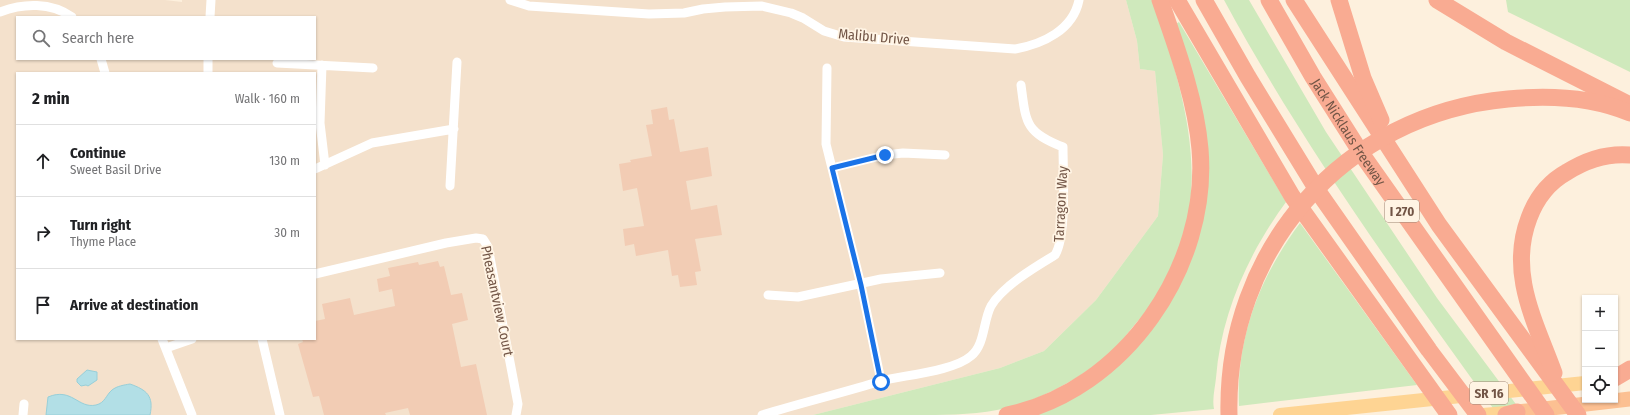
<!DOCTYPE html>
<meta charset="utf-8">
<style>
body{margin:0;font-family:"Fira Sans Condensed",sans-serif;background:#f2f2f2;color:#202124}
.controls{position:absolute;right:12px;bottom:12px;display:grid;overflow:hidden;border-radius:0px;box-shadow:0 1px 3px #0004}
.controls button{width:36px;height:36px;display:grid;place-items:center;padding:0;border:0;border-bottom:1px solid #e0e0e0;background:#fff;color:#202124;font:20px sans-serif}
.stop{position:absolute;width:12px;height:12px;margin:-9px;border:3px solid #1a73e8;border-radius:50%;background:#fff}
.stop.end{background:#1a73e8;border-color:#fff;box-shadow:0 1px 4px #0008}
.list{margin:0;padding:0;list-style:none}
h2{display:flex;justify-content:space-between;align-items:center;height:52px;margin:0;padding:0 16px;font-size:17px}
h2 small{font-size:13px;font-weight:400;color:#757577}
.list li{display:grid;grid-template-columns:26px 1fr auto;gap:12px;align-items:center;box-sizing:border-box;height:72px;padding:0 16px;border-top:1px solid #e0e0e0}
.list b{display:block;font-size:15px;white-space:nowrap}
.list p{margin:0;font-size:13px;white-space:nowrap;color:#757577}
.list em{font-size:13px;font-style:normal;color:#757577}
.icon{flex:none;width:22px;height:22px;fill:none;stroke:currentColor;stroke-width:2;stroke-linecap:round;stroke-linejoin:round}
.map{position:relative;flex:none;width:1630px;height:415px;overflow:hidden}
.search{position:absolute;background:#fff;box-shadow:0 1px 3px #0004;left:16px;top:16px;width:300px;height:44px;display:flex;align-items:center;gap:10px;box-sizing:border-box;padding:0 14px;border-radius:0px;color:#757577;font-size:15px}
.panel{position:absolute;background:#fff;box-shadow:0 1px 3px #0004;left:16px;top:72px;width:300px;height:268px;border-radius:0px}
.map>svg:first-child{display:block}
.residential{fill:#f4e1cc;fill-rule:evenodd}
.green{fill:#cfe9bc}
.water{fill:#b2dfe6;stroke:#98cfd8}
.building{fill:#f2ccb4}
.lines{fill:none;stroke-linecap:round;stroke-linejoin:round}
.minor{stroke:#fff;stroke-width:9}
.primary{stroke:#fed493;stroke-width:14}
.trunk{stroke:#fcc092;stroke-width:15}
.motorway{stroke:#f9ab92;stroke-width:17}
.route{stroke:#1a73e8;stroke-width:5}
.labels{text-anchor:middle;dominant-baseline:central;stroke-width:3.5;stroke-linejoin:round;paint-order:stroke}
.shield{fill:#fff4e4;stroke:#9c8575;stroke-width:1}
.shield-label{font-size:13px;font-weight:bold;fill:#725546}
.street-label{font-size:14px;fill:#725546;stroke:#fff4e4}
</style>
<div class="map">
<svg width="1630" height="415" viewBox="0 0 1630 415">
<rect width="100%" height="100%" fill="#fdf0dd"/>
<path class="residential" d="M0,0H165L182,2V0H1126L1137,41L1140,69L1155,71L1163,155L1158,216L1096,300L1044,351L1000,368L813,415H0ZM17,17H315V59H17ZM17,73H315V339H17Z"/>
<path class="green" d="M1126,0H1153C1186,99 1218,199 1158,296C1151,307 1140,318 1132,328C1126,335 1120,344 1114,350C1082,378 1039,402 997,410C970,415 942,415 914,415C880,415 846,415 813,415L1000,368L1044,351L1096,300L1158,216L1163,155L1155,71L1140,69L1137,41Z
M1224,0H1249L1326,132L1437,298L1524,415H1498C1401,281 1303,146 1224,0Z
M1506,0H1630V72L1508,12Z
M1179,22L1286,202C1248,254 1221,314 1216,378C1215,388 1212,399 1214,409L1151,415H1025L1140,342L1205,201L1174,25Z
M1300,223L1417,385L1239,406C1236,337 1260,277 1300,223Z"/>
<path class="water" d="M87,370L97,372V380L88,386L86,385L81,386L77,382V379Z
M130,384C147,390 154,396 150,415H46L48,397C72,387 78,409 96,405C105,403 106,395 112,390C117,386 124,385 130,384Z"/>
<path class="building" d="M667,107L669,120L674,119L680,152L708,147L712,176L686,181L691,210L717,205L722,235L695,239L701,271L695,272L697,285L680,287L678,275L672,276L668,250L636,256L634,244L625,246L623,229L644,226L637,188L623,191L619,164L631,162L630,160L652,156L646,125L653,124L651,110Z
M438,261L440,267L444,266L451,295L462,293L468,320L452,324L461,367L476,364L487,415H410L408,408L385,413L386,415H324L319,396L313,397L298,344L303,342L302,339H315V321L325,319L322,304L350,298L354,315L395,306L392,289L379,292L377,279L390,276L388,268L418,262L419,265Z"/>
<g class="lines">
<path class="minor" d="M510,0L529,6L649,14L684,13L703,9L725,7L762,6L791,13L803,18L824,31L844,37L1015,49C1043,44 1073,30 1079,0
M0,12C23,3 51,2 72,17
M210,17L211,0
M101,59L105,73
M277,63L373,68
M322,65L320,123L325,165
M827,68L826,144L861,285L881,381
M208,73V59
M832,168L885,155L903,153L945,155
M315,169L372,143L454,129
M450,186L457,62
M315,274L446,243L476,238L483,239L488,247L518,404L516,415
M768,295L798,297L881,279L940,273
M162,339L192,415
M262,339L280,415
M166,348L192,339
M23,415L24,404
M762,415C801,403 842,393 881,381C905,375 954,371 971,356C985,345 983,321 991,306C1003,286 1035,267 1055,255C1067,236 1063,172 1063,147C1025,132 1026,123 1021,85"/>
<path class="primary" d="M1280,415L1585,383
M1483,415L1517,412"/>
<path class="trunk" d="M1517,412L1630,399"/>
<g class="motorway">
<path d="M1177,0L1292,196L1449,415"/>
<path d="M1204,0L1248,77L1319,193L1429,350L1478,415"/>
<path id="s1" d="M1269,0L1313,77L1363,156L1546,415"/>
<path d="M1294,0L1439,225L1578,415"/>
<path d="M1339,0L1363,78L1381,120"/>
<path d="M1437,0L1506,42L1630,105"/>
<path d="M1554,373C1535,321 1508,273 1529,218C1536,199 1549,182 1567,172C1586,160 1607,153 1630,155"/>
<path d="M1615,378L1630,369"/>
<path d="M1007,415C1125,391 1210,266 1200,149C1196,100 1176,46 1160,0"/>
<path d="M1229,415C1225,251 1343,114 1508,99C1549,95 1592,97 1630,113"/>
<path d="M1506,415L1517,412"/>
</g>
</g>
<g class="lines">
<path class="route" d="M881,382L861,285L832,168L885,155"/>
</g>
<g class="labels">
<g class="shield">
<rect x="1385" y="200" width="34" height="22" rx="3"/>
<rect x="1470" y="382" width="38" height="22" rx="3"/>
</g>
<g class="shield-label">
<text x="1402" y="211">I 270</text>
<text x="1489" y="393">SR 16</text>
</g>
<g class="street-label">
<text transform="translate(874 37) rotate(5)">Malibu Drive</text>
<text stroke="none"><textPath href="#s1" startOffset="154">Jack Nicklaus Freeway</textPath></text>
<text transform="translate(1061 204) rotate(-87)">Tarragon Way</text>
<text transform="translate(497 301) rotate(78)">Pheasantview Court</text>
</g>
</g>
</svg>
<div class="controls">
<button>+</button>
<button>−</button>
<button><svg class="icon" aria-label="locate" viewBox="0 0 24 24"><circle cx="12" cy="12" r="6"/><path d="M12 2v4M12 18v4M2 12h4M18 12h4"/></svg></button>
</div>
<div class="stop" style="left:881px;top:382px"></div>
<div class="stop end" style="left:885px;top:155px"></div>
<div class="search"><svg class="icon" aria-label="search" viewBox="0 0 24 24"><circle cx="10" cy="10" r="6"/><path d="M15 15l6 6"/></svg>Search here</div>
<section class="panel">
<h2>2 min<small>Walk · 160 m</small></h2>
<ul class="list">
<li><svg class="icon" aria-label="ahead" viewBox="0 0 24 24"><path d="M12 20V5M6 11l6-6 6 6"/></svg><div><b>Continue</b><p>Sweet Basil Drive</p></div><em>130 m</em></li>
<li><svg class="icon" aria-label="right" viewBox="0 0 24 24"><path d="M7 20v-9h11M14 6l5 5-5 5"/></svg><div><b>Turn right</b><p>Thyme Place</p></div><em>30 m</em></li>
<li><svg class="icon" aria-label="arrive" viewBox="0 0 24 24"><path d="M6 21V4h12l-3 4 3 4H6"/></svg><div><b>Arrive at destination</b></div></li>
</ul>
</section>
</div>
